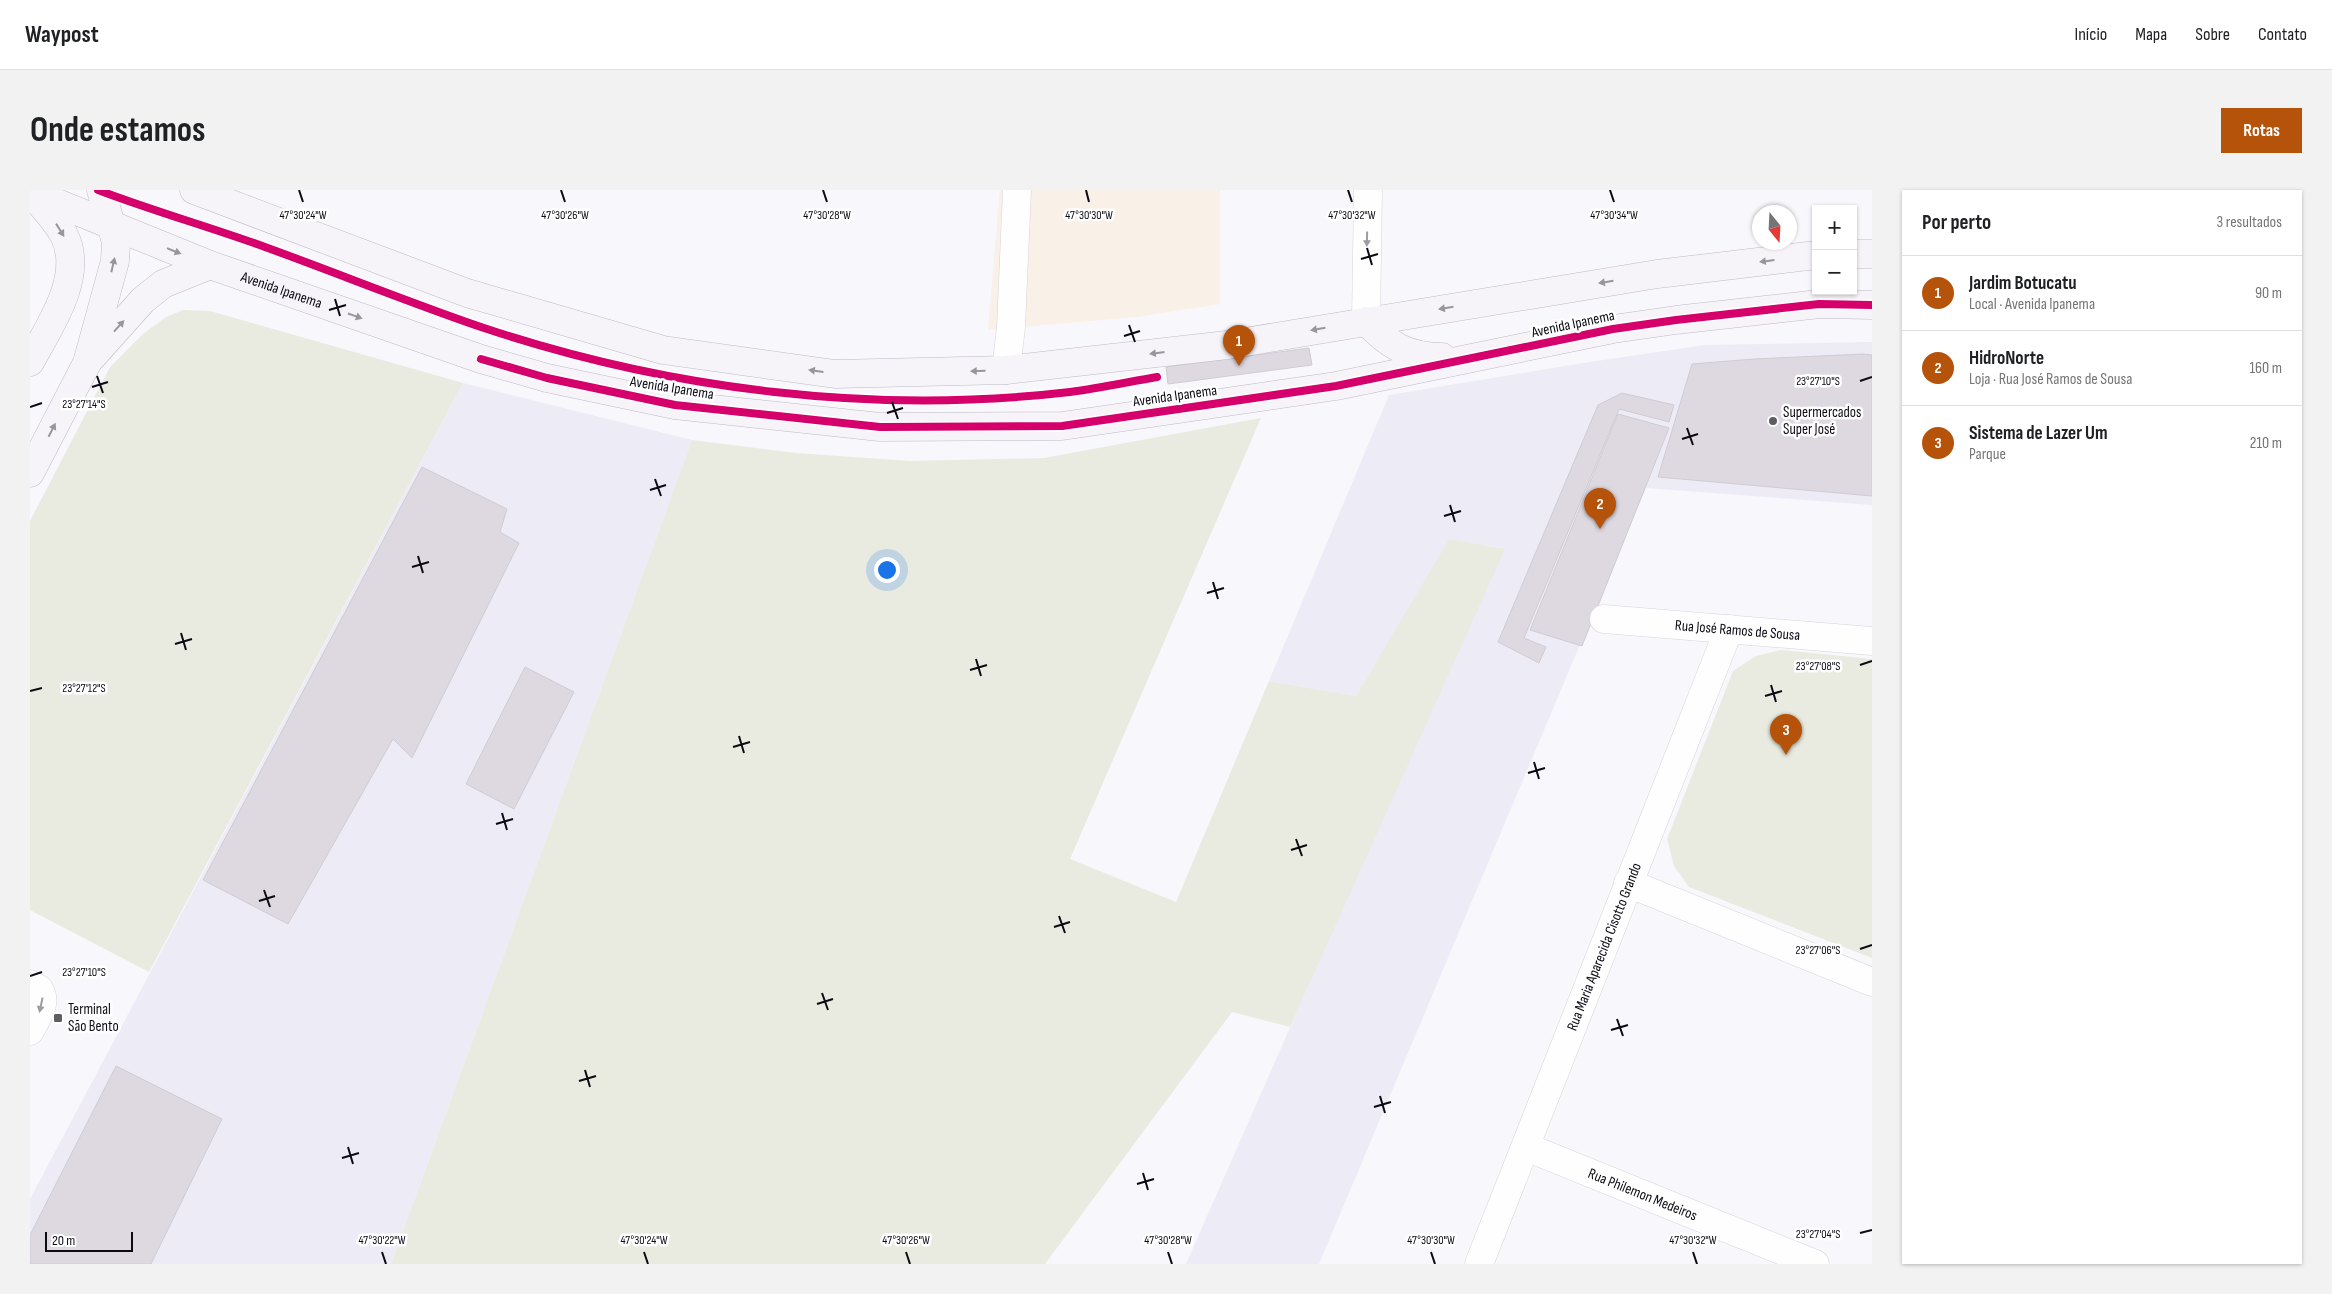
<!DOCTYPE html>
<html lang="pt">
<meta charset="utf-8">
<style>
body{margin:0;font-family:"Sofia Sans Condensed",sans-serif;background:#f2f2f2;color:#202124}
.controls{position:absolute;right:15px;top:15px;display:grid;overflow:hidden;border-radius:0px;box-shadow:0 1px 4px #0004}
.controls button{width:45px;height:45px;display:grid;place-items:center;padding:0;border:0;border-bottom:1px solid #e0e0e0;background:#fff;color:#202124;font:25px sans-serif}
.compass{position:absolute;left:1722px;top:15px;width:45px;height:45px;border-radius:50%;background:#fff;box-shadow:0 1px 4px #0004;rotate:162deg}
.scale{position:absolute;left:15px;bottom:12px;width:88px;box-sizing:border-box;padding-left:5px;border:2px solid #0c0a13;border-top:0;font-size:14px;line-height:18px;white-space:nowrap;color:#0c0a13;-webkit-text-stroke:4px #fff;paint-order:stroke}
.you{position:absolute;left:856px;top:379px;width:18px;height:18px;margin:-12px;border:4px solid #fff;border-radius:50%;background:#1a73e8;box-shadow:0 0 0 8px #1a73e833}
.badge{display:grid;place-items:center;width:32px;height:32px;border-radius:50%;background:#b45309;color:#fff;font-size:16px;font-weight:700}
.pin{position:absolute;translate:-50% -41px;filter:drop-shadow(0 1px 2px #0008)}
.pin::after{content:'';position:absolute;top:26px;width:18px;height:15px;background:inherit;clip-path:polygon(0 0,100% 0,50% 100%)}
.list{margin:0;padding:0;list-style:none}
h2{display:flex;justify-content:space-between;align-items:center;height:65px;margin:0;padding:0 20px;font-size:21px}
h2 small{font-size:16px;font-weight:400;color:#757577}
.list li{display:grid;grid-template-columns:32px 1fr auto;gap:15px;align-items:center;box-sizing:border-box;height:75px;padding:0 20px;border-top:1px solid #e0e0e0}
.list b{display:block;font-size:19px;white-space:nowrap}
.list p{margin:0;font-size:16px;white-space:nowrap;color:#757577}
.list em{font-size:16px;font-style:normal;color:#757577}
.map{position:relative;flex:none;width:1842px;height:1074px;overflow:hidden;border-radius:0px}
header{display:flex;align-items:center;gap:30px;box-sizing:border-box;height:70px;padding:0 25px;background:#fff;border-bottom:1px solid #e0e0e0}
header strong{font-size:24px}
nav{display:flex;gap:28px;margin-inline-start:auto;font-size:18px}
.intro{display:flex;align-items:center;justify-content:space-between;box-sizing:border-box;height:120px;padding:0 30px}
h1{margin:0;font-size:35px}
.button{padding:12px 22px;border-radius:0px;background:#b45309;color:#fff;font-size:18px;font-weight:700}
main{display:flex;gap:30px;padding:0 30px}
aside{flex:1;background:#fff;border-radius:0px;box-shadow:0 1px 4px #0004}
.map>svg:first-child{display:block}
.built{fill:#edebf5}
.education{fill:#f9f0e7}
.green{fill:#e9ebe1}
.building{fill:#ded8e0;stroke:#d0ccd2}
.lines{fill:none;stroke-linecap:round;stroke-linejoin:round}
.minor-casing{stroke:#d6d4dc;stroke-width:29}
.major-casing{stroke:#c0bac6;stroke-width:29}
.minor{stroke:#fefefe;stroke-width:28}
.major{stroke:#f6f4f8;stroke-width:28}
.cycleway-casing{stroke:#fff;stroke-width:11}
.cycleway{stroke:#d6006c;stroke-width:8}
.oneway{fill:#98969c}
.oneway2{fill:#9d9ca0}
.ticks{fill:none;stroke:#0c0a13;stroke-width:2}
.poi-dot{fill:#5f5d64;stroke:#fff;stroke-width:2}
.labels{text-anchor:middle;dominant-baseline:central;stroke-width:5;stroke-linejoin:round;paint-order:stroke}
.street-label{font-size:15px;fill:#0c0a13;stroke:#fff}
.poi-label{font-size:15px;fill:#0c0a13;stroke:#fff;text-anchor:start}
.ticks-label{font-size:12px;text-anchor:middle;fill:#0c0a13;stroke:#fff;stroke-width:5;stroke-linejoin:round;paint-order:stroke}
</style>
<header>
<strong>Waypost</strong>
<nav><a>Início</a><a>Mapa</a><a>Sobre</a><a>Contato</a></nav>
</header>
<div class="intro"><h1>Onde estamos</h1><a class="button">Rotas</a></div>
<main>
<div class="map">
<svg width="1842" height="1074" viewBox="0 0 1842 1074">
<rect width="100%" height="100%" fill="#f8f7fb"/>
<path class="built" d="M1842,152V315L1616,298L1289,1074H1156L1471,358L1419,350L1326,506L1239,491L1359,205L1553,173L1675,155Z
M433,193L662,250L361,1074H0V1009Z"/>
<path class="education" d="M970,0H1190V114L1106,127L958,140Z"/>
<path class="green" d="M153,120L180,121L433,193L119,782L0,720V331L80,177L114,143L136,127Z
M1231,228L1040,669L1146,712L1239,491L1326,506L1419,349L1475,359L1260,837L1202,822L1015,1074H361L662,250L766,263L880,271L1014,268Z
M1751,460L1842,469V768L1659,697L1644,676L1637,649L1703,481L1726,466Z"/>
<path class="building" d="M1279,158L1282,175L1138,194L1136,177Z
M1833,164L1842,165V306L1628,287L1662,174L1724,169Z
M1592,203L1644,215L1639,232L1589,219L1494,448L1516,457L1509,473L1468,452L1568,215Z
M1588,224L1639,238L1552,456L1500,440Z
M392,277L477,319L470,342L489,353L382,568L363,549L258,734L173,690Z
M495,477L544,502L484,619L436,594Z
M86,876L192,929L121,1074H0V1045Z"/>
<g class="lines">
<g class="minor-casing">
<g id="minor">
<path d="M1336,131L1338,0"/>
<path d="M976,180L981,137L987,0"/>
<path id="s1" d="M1574,429L1842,451"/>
<path d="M1598,693L1842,792"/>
<path d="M0,794L9,799C18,813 7,827 0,841"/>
<path id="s2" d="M1496,957L1785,1074"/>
<path id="s3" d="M1449,1074L1699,439"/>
</g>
</g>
<g class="major-casing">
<g id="major">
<path d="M164,0L437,103L633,160L805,184L976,180L1197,155L1627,84L1786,65"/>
<path id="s4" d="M0,2L180,75L451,169L517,188L645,215L850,237L1032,236L1306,196L1583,139L1646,130L1789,114L1842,115"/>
<path d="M1823,64H1842"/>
<path d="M1336,131C1358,155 1378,167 1412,167"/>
<path d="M61,168L113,110L133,94L180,75"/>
<path d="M0,172C19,137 55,86 34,45C26,30 14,18 3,5"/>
<path d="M0,283L57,173L85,71L86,52L71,0"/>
</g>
</g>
<use href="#minor" class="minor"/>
<use href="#major" class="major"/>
<g class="cycleway-casing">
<path id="cycleway" d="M68,0C123,21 180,37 235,57C307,83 378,112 451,137C639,200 843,225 1040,202C1069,198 1098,192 1127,187
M451,169L517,188L645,215L850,237L1032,236L1306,196L1583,139L1646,130L1789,114L1842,115"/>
</g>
<use href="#cycleway" class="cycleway"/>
</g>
<defs><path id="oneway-solid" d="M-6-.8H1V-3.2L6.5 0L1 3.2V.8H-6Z" transform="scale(1.25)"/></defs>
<g class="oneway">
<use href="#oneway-solid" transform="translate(30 40) rotate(58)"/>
<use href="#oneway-solid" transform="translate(144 61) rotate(22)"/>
<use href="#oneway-solid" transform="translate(1737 71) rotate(173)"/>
<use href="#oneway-solid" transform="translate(83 75) rotate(-77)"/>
<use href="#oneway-solid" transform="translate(1576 92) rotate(171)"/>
<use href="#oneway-solid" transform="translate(1416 118) rotate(171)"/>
<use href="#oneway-solid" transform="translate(325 126) rotate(19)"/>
<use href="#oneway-solid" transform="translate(89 136) rotate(-48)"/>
<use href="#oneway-solid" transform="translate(1288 139) rotate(170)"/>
<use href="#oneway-solid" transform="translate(1127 163) rotate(173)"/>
<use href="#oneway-solid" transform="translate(786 181) rotate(-172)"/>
<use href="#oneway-solid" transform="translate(948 181) rotate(179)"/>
<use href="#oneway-solid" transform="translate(22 240) rotate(-63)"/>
</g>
<g class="oneway2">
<use href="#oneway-solid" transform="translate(1337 49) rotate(91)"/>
<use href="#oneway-solid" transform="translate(11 815) rotate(102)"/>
</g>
<path class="ticks" d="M269,0L273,12M531,0L535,12M793,0L797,12M1056,0L1059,12M1318,0L1322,12M1580,0L1584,12M1337,58L1342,75M1331,69L1348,64M305,109L310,126M299,120L316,115M1099,135L1105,152M1094,146L1110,141M67,186L73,203M1830,191L1842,187M62,197L78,192M862,212L868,229M0,217L12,213M857,223L873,218M1657,238L1663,255M1652,249L1668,244M625,289L631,306M620,300L636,295M1420,315L1425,332M1414,326L1431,321M388,366L393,383M382,377L399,372M1183,392L1188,409M1177,403L1194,398M151,443L156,460M145,454L162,449M946,469L951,486M1830,475L1842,471M940,480L957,475M1741,495L1746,512M0,501L12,498M1735,506L1752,501M709,546L714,563M703,557L720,552M1504,572L1509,589M1498,583L1515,578M472,623L477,640M466,634L483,629M1266,649L1272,666M1261,660L1277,655M234,700L240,717M229,711L245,706M1029,726L1035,743M1024,737L1040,732M1830,759L1842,755M0,786L12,782M792,803L798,820M787,814L803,809M1587,829L1593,846M1581,840L1598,835M555,880L560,897M549,891L566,886M1350,906L1355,923M1344,917L1361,912M318,957L323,974M312,968L329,963M1113,983L1118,1000M1107,994L1124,989M1830,1043L1842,1040M352,1062L356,1074M614,1062L618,1074M876,1062L880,1074M1138,1062L1142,1074M1401,1062L1405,1074M1663,1062L1667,1074"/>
<g class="poi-dot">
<circle cx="1743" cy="231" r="5"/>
<rect x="23" y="823" width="10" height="10" rx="2.5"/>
</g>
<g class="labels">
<g class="street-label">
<text stroke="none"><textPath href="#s4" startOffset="270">Avenida Ipanema</textPath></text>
<text transform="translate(1543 134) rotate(-12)">Avenida Ipanema</text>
<text transform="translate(642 198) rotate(9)">Avenida Ipanema</text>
<text transform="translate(1145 206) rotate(-8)">Avenida Ipanema</text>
<text stroke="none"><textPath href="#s1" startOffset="134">Rua José Ramos de Sousa</textPath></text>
<text stroke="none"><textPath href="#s3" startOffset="341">Rua Maria Aparecida Cisotto Grando</textPath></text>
<text stroke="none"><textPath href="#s2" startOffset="126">Rua Philemon Medeiros</textPath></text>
</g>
<g class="poi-label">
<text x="1753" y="222">Supermercados<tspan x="1753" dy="17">Super José</tspan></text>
<text x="38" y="819">Terminal<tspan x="38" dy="17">São Bento</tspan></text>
</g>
</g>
<g class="ticks-label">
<text x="273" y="29">47°30'24"W</text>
<text x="535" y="29">47°30'26"W</text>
<text x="797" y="29">47°30'28"W</text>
<text x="1059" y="29">47°30'30"W</text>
<text x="1322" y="29">47°30'32"W</text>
<text x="1584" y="29">47°30'34"W</text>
<text x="1788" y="195">23°27'10"S</text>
<text x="54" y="218">23°27'14"S</text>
<text x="1788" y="480">23°27'08"S</text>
<text x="54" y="502">23°27'12"S</text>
<text x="1788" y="764">23°27'06"S</text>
<text x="54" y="786">23°27'10"S</text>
<text x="1788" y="1048">23°27'04"S</text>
<text x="352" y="1054">47°30'22"W</text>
<text x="614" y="1054">47°30'24"W</text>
<text x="876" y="1054">47°30'26"W</text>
<text x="1138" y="1054">47°30'28"W</text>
<text x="1401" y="1054">47°30'30"W</text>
<text x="1663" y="1054">47°30'32"W</text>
</g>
</svg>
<div class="controls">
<button>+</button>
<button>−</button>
</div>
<svg class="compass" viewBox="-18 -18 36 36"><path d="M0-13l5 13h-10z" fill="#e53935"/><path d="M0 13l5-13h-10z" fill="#757577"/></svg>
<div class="scale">20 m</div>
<div class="you"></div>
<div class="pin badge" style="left:1209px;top:176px">1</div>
<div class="pin badge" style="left:1570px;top:339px">2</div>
<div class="pin badge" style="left:1756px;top:565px">3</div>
</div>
<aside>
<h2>Por perto<small>3 resultados</small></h2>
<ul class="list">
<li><span class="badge">1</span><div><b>Jardim Botucatu</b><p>Local · Avenida Ipanema</p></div><em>90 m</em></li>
<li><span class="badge">2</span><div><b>HidroNorte</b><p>Loja · Rua José Ramos de Sousa</p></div><em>160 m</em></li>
<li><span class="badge">3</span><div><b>Sistema de Lazer Um</b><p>Parque</p></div><em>210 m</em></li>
</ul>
</aside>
</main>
